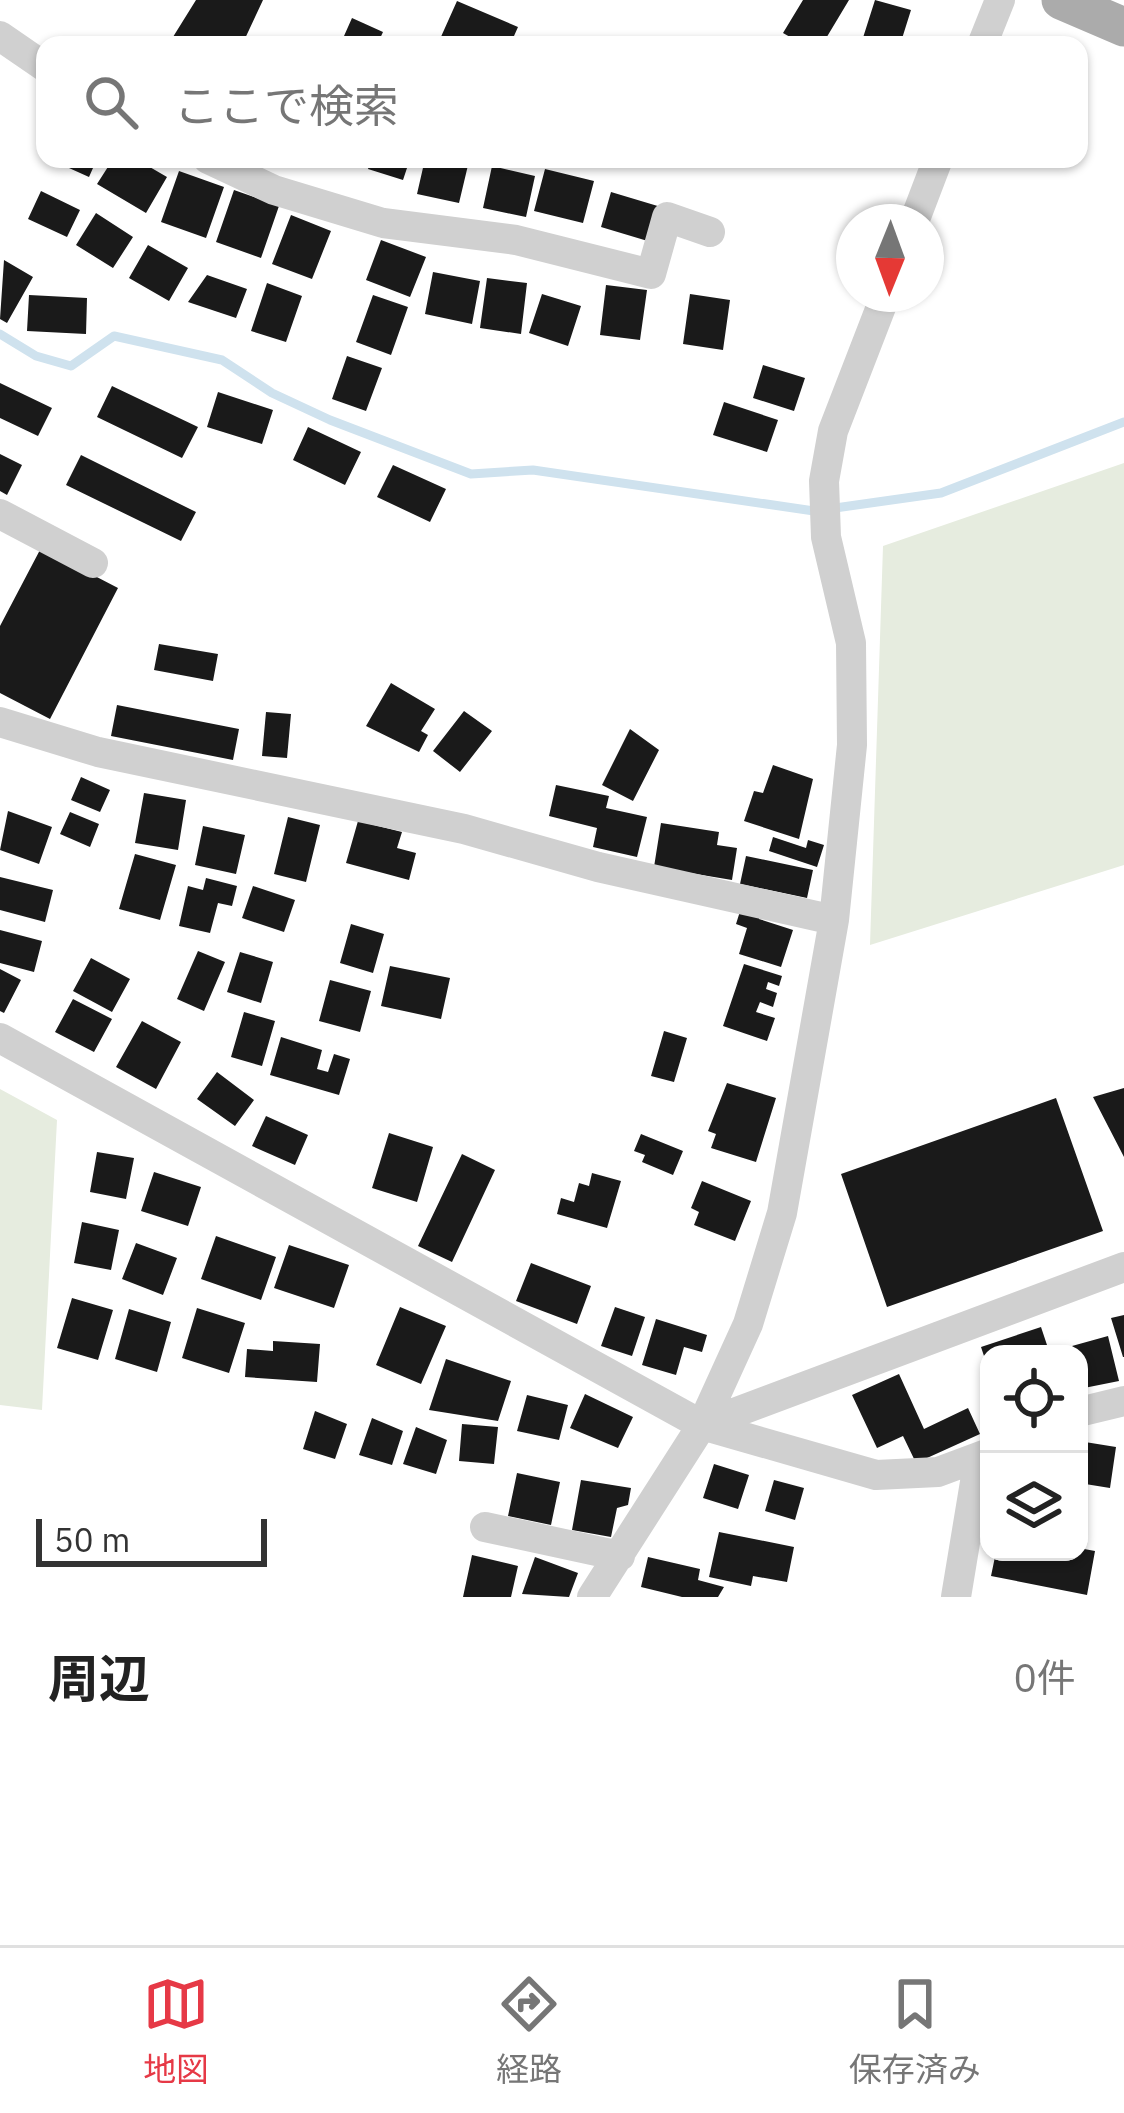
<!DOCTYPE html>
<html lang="ja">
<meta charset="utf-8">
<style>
body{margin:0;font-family:"IBM Plex Sans","Noto Sans JP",sans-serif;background:#f6f6f6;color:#222}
.controls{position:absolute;right:36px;bottom:36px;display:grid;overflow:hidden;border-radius:24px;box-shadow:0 3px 9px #0004}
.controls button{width:108px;height:108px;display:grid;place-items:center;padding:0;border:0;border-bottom:3px solid #e0e0e0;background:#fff;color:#222;font:60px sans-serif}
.compass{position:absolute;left:836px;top:204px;width:108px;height:108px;border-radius:50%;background:#fff;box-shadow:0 3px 9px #0004;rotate:181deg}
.scale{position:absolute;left:36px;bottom:30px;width:231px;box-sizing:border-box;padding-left:12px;border:6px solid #333;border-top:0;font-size:33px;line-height:42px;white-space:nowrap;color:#333;-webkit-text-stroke:9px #fff;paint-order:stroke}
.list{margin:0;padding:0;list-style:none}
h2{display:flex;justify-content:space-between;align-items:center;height:156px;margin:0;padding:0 48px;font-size:51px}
h2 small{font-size:39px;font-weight:400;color:#767676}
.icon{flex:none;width:66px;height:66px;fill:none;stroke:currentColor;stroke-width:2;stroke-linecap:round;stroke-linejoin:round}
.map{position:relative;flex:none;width:1124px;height:1597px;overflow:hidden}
.search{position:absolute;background:#fff;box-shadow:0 3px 9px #0004;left:36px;right:36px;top:36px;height:132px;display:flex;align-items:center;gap:30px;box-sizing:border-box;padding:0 42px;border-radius:24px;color:#767676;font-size:45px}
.sheet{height:348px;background:#fff}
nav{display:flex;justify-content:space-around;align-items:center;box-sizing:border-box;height:168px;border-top:3px solid #e0e0e0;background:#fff;font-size:33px;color:#767676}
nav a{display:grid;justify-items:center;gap:6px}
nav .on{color:#e63946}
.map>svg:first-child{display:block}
.green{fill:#e6ecdf}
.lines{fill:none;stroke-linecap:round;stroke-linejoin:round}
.stream{stroke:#cfe2ee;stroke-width:9}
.building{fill:#1a1a1a}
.minor{stroke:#d0d0d0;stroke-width:30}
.major{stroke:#ababab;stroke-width:39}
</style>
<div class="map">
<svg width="1124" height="1597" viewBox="0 0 1124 1597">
<rect width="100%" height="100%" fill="#fff"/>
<path class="green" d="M1124,463V865L870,945L883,546Z
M0,1089L57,1120L42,1410L0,1405Z"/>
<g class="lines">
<path class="stream" d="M0,334L36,356L71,366L114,336L222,360L272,393L330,420L471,474L533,470L814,511L941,493L1124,422"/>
</g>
<path class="building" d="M196,0H263L242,45H168Z
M803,0H849L822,45H804L783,33Z
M875,0L911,10L900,45L861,44Z
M457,1L518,27L510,45H454L440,39Z
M352,18L383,32L377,45H340Z
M49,159H97L89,177Z
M113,159H136L167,177L146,213L97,184Z
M371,159H410L403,180L368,169Z
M425,159L469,161L459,203L417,194Z
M492,166L535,176L526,217L483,208Z
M545,169L594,181L583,223L534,211Z
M179,171L224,187L206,238L161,222Z
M234,190L279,206L261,258L216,242Z
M41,191L80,210L67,237L28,219Z
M611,192L661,207L651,242L601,227Z
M96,213L133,237L113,268L76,245Z
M291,215L331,231L312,279L272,264Z
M381,240L426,257L410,297L366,280Z
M148,245L188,268L169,301L129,278Z
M4,260L33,277L7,323L0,319Z
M433,272L480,281L472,324L425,314Z
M207,275L247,289L236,318L188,302Z
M487,278L527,283L521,334L480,328Z
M267,283L302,296L286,342L251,331Z
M606,285L647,290L640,340L600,335Z
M542,294L581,306L568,346L529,333Z
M690,294L730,300L723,350L683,344Z
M29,295L87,298L86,334L27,331Z
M373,295L408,307L391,355L356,342Z
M347,356L382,368L366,411L332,399Z
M763,365L805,378L794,411L753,398Z
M0,383L52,408L38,436L0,418Z
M112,386L198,427L182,458L97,417Z
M218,392L273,410L262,444L207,427Z
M724,402L778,420L767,452L713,435Z
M308,427L361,452L345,485L293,460Z
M0,454L22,465L7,495L0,491Z
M81,455L196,512L181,541L66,485Z
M393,465L446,489L430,522L377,497Z
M41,548L118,588L50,719L0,693V626Z
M159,644L218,654L213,681L154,670Z
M391,683L435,709L421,731L428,735L419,752L366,726Z
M117,705L239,729L233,760L111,736Z
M464,711L492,731L460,772L433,751Z
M266,712L291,714L287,758L262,756Z
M630,729L659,750L633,801L602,785Z
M773,765L813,779L799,839L744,821L754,791L763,793Z
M81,777L110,790L100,812L71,800Z
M556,785L609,796L606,808L647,817L637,857L593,847L597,828L549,816Z
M144,793L186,800L178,850L135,843Z
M8,811L52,827L39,864L0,850Z
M70,812L99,824L90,847L60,834Z
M288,817L320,825L306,882L274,874Z
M358,821L402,832L397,848L416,853L409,880L346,863Z
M661,823L719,832L717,845L737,848L732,880L654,867Z
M203,826L245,835L236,874L195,865Z
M773,837L806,848L808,840L824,845L817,867L769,851Z
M135,854L176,865L160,920L119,909Z
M746,856L813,870L807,898L740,884Z
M0,877L53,890L45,922L0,910Z
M206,878L237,886L232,906L218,903L210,933L179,926L188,886L203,890Z
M253,886L295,900L284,932L242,918Z
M742,905L761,911L759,919L793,930L781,967L739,954L747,928L736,924Z
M351,924L384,934L373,973L340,963Z
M0,930L42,941L34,972L0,963Z
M198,951L225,962L204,1011L177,999Z
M240,952L273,962L261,1003L227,992Z
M91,958L130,979L112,1012L73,991Z
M744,964L782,976L779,986L768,982L766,989L777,993L773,1007L760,1002L756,1012L775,1018L767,1041L723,1026Z
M390,966L450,978L441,1019L381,1006Z
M0,969L21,980L4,1013L0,1011Z
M330,980L371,991L360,1032L319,1021Z
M73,999L112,1019L94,1052L55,1032Z
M244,1012L275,1021L262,1066L231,1057Z
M142,1021L181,1042L156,1089L116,1067Z
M664,1031L687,1038L674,1082L651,1076Z
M281,1037L322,1050L317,1069L328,1072L334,1054L350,1059L339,1095L270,1075Z
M217,1072L254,1100L235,1126L197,1099Z
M727,1083L776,1098L756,1162L711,1148L716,1134L708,1131Z
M1124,1088V1157L1093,1097Z
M1056,1098L1103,1231L887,1307L841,1174Z
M266,1116L308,1135L295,1165L252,1146Z
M389,1133L433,1147L417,1202L372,1188Z
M641,1134L683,1151L673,1175L642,1162L645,1155L634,1151Z
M97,1152L134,1158L126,1199L90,1192Z
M462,1154L495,1170L452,1262L418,1246Z
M154,1172L201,1187L188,1226L141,1211Z
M592,1173L621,1181L607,1228L557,1214L561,1198L574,1202L579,1183L589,1186Z
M702,1181L751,1201L735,1241L694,1225L699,1212L691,1208Z
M82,1222L119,1230L111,1270L74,1263Z
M216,1236L276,1257L261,1300L201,1279Z
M136,1243L177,1258L163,1295L122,1279Z
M289,1245L349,1265L334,1308L274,1288Z
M531,1263L591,1286L577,1324L516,1301Z
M72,1298L113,1310L98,1360L57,1348Z
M400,1307L446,1326L421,1384L376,1365Z
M615,1307L645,1317L632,1356L601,1346Z
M197,1308L245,1323L229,1373L182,1358Z
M129,1309L171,1322L157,1372L115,1359Z
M1124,1315V1357H1123L1111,1318Z
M656,1319L707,1335L702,1352L684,1347L676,1375L642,1365Z
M1041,1327L1050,1354H989L988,1368L981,1347Z
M1108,1336L1119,1381L1084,1388L1079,1354L1072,1346Z
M273,1341L320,1344L317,1382L245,1377L247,1349L273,1351Z
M446,1359L511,1381L498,1421L429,1410Z
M899,1374L924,1429L968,1408L980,1434L916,1463L903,1436L877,1448L852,1395Z
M585,1394L633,1417L618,1448L570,1428Z
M527,1395L568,1405L559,1440L517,1431Z
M315,1411L347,1424L335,1459L303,1449Z
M372,1418L403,1431L392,1465L359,1455Z
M462,1424L498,1427L494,1464L459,1461Z
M416,1427L447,1440L436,1474L403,1464Z
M1085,1442L1116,1447L1110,1488L1079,1483V1454Z
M714,1464L749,1475L738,1509L703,1498Z
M517,1473L560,1482L551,1525L508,1516Z
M581,1480L631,1488L628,1505L617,1508L611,1537L572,1530Z
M774,1480L804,1488L795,1520L765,1511Z
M719,1532L794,1547L787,1582L753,1576L751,1586L709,1577Z
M1079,1548L1095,1551L1087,1595L991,1576L996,1552Z
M472,1555L518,1566L511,1597H463Z
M535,1557L578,1573L569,1597L522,1594Z
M648,1557L700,1569L698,1580L724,1587L718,1597H682L641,1587Z"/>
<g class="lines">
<path class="minor" d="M0,36L45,67
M982,45L1000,0
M208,159L274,190L383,223L516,240L651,274L667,217L710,232
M914,222L938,159
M0,514L93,563
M0,722L98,752L464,829L598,867L834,920
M0,1038L702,1425L876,1475L938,1472L989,1453
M1079,1412L1124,1401
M702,1425L1124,1267
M485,1527L620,1556
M592,1597L702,1425L748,1324L782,1213L834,920L852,745L851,643L826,537L824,481L833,431L886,294
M956,1597L979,1458"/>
<path class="major" d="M1061,0L1124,27"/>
</g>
</svg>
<div class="controls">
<button><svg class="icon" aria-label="locate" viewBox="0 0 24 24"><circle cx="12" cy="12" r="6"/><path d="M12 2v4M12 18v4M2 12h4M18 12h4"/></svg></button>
<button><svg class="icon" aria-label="layers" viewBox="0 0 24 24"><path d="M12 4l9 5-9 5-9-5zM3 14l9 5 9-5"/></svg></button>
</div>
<svg class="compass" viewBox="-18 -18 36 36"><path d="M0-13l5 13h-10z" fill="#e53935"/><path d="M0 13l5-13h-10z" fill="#767676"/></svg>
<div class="scale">50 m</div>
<div class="search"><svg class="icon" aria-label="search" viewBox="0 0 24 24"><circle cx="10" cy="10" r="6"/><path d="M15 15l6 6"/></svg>ここで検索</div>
</div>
<section class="sheet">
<h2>周辺<small>0件</small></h2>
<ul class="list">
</ul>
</section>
<nav>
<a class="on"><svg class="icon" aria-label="map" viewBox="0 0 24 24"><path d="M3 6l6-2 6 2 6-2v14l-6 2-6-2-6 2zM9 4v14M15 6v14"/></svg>地図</a>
<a><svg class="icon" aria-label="directions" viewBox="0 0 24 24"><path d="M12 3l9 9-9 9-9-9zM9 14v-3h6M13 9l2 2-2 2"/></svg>経路</a>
<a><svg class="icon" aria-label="saved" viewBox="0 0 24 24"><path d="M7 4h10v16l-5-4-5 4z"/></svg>保存済み</a>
</nav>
